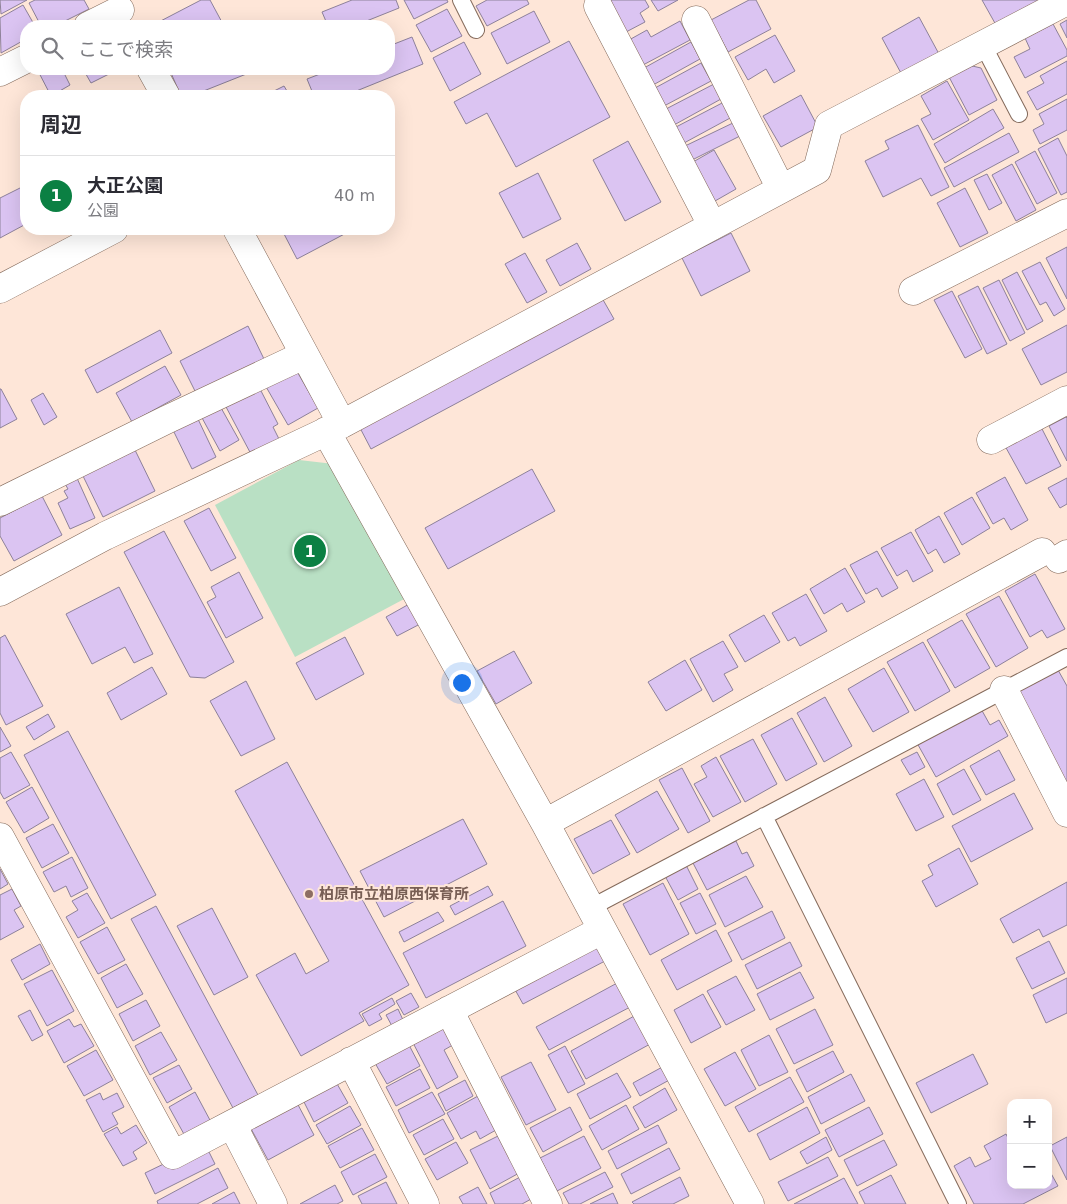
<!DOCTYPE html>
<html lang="ja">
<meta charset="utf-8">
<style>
body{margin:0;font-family:"DejaVu Sans","Noto Sans JP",sans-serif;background:#f2f2f3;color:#2b2b33}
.controls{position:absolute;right:15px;bottom:15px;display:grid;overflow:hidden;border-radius:10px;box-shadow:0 5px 20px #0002}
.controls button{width:45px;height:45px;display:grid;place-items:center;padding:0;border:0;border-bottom:1px solid #e1e1e2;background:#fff;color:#2b2b33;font:25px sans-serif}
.you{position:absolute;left:461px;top:682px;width:18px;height:18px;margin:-12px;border:4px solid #fff;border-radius:50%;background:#1a73e8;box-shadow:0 0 0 8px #1a73e833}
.badge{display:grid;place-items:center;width:32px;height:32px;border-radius:50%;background:#0b8043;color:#fff;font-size:16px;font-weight:700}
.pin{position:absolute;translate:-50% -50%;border:2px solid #fff;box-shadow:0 1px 5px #0006}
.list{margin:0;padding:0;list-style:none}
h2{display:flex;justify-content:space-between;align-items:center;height:65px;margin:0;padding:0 20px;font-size:21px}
h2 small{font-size:16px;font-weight:400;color:#7c7c81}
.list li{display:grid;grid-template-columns:32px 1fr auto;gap:15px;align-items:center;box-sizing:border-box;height:80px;padding:0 20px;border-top:1px solid #e1e1e2}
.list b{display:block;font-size:19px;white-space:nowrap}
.list p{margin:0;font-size:16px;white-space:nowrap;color:#7c7c81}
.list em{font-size:16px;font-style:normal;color:#7c7c81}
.icon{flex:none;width:28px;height:28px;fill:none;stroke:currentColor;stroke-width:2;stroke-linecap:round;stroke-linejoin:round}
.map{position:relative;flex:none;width:1067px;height:1204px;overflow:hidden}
.search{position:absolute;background:#fff;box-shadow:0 5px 20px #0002;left:20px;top:20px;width:375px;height:55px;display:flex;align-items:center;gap:12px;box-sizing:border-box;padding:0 18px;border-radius:20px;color:#7c7c81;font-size:19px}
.panel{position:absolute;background:#fff;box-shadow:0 5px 20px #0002;left:20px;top:90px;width:375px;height:145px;border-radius:20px}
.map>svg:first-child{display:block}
.green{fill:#b9e0c4}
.building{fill:#dbc4f2;stroke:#8d819a}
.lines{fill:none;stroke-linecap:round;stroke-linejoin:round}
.lane-casing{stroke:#846a5b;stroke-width:18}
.street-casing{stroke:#846a5b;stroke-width:29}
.lane{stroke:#fff;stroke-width:16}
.street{stroke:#fff;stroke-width:28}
.education-dot{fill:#8d6e63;stroke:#fee6d8;stroke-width:2}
.labels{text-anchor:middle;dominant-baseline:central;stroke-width:4;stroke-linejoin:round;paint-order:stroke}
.education-label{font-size:15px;font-weight:bold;fill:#785e54;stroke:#fee6d8;text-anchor:start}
</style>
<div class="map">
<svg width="1067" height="1204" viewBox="0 0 1067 1204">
<rect width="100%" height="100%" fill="#fee6d8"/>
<path class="green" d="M299,460L334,464L406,598L295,657L215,505Z"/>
<path class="building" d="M0,0H27L1,14Z
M35,0H84L89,9L55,26H41L29,3Z
M201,0H210L224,26H151Z
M352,0H396L399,8L354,26H328L322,12Z
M404,0H447L448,2L414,19Z
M487,0H527L529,4L487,26L476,6Z
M611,0H645L649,7L640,13L645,22L626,32L609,1Z
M651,0H678L658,11Z
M749,0H756L771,29L728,52L711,20Z
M982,0H1042L996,25Z
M23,5L35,26H26V39L1,53L0,18Z
M447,9L462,36L431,52L416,25Z
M534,11L550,42L507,64L491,33Z
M919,17L939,54L902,75L882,38Z
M1067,20V38L1060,24Z
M680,21L690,40L643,65L629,40L647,30L651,37Z
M1053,24L1067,50V56L1025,78L1014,57L1030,49L1025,38Z
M775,35L795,71L774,83L766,69L748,80L735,57Z
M412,37L423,64L344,96H314L307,79L333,69H389V46Z
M569,41L610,117L516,167L487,113L466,124L454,102Z
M464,42L481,74L450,91L433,58Z
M691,42L700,59L653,85L644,68Z
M1067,61V94L1037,110L1027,92L1044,83L1040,76Z
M701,63L711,81L664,106L655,88Z
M968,65L981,68L997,100L969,115L948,75Z
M37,69H62L70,85L51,96Z
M83,69H119L91,83Z
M181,69H259L191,96H181L171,73Z
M947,81L969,120L933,140L921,119L931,114L921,96Z
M714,84L721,99L674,125L666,109Z
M284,86L290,96H264Z
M801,95L818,127L781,147L763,116Z
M1067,99V130L1040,144L1033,130L1044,124L1039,114Z
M724,102L732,117L684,143L676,127Z
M993,109L1004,128L945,163L934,144Z
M735,122L742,135L692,160L685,146Z
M918,125L949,187L931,196L921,178L883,197L865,161L889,149L885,141Z
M1009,133L1019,152L954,187L944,168Z
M1058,138L1067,156V192L1061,195L1038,149Z
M628,141L661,202L625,221L593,160Z
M714,150L736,189L715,201L693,162Z
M1035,151L1057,193L1037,204L1015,162Z
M1012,164L1036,210L1016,221L992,175Z
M538,173L561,219L523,238L499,193Z
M987,174L1002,203L989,210L974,180Z
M26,185V224L0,238V198Z
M965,188L988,233L960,247L937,203Z
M288,229H354L297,259L283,232Z
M731,233L750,271L701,296L682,258Z
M577,243L591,269L560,286L546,260Z
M1067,247V299L1046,258Z
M525,253L547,292L527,303L505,264Z
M1040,262L1065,309L1054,316L1046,302L1040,305L1022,271Z
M1017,272L1043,321L1027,330L1002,280Z
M999,280L1025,333L1010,341L983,288Z
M978,286L1007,344L987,354L958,296Z
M952,291L982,349L965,358L934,300Z
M602,298L614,319L371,449L359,426Z
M1067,325V372L1041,385L1022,349Z
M248,326L264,359L196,393L180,361Z
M160,330L172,353L97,393L85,370Z
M165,366L181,395L132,422L116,393Z
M295,368L318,408L288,425L265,385Z
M259,387L278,424L273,427L280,441L252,456L225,405Z
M0,389H1L17,419L0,428Z
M43,393L57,417L44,425L31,400Z
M220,406L239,440L220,451L201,416Z
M197,417L216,457L192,469L173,430Z
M1066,417L1067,418V461L1049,426Z
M1041,427L1061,466L1026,484L1005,446Z
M135,450L155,491L103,517L83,476Z
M532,469L555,511L448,569L425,528Z
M76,476L95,518L70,529L58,503L68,498L64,491L68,489L64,482Z
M1005,477L1028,520L1011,530L1004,518L993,524L976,493Z
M1067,478V504L1060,508L1048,488Z
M42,496L62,535L14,561L0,536V518Z
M972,497L990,528L962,545L944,513Z
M209,508L236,558L211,571L184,521Z
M939,516L960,554L944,563L936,549L928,554L915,530Z
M164,531L234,662L205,678L190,677L124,552Z
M911,532L933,571L913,582L907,570L897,576L881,548Z
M877,551L898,588L882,597L877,588L866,594L850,565Z
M845,568L865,602L847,612L842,603L824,614L810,589Z
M239,572L263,618L226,638L207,602L216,597L211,587Z
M1035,574L1065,629L1047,638L1042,630L1030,637L1005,591Z
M119,587L153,654L134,663L125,647L92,664L66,614Z
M806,594L827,631L800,646L795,637L788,641L772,613Z
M999,596L1028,648L996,667L966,614Z
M411,603L422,623L397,636L386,617Z
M764,615L780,642L745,662L729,635Z
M962,620L990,668L955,688L927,640Z
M5,635L43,706L6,725L0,713V638Z
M345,637L364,674L316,700L296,663Z
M723,641L738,667L724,674L733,690L713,702L690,659Z
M923,642L950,691L915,711L887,662Z
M514,651L532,683L496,704L477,671Z
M685,660L702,690L666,711L648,682Z
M152,667L167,694L121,720L107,693Z
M884,668L909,712L873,732L848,689Z
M1058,670L1067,686V787L1017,690Z
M246,681L275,739L241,756L210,701Z
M825,697L852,746L824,762L797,713Z
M980,707L990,725L999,720L1008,736L936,777L917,743Z
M48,714L55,727L34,740L26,727Z
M792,718L817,764L786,781L761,735Z
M0,727L11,746L0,752Z
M68,731L156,895L111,919L24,755Z
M753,739L777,784L745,802L720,756Z
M999,750L1015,780L986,795L970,766Z
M11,752L30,785L4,799L0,792V758Z
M917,752L925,767L910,775L901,760Z
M716,757L741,802L713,817L694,784L707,777L701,766Z
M287,762L409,985L359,1013L364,1021L301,1056L256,975L295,953L306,974L329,961L235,791Z
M682,768L710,821L688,833L659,780Z
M964,769L981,800L953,815L937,784Z
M924,779L944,817L916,831L896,794Z
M32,787L49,818L24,833L6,802Z
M657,791L679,829L637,853L615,815Z
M1014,793L1033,829L971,862L952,826Z
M463,819L487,864L384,917L360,871Z
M611,820L630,854L593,874L574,839Z
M53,824L69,853L42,868L26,838Z
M736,841L742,854L747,852L754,866L707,890L693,863Z
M959,848L978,884L936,907L922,881L933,875L928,865Z
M72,857L88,888L71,897L66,886L54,892L43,872Z
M686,865L698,889L678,900L665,876Z
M0,869L8,884L0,889Z
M746,876L763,907L725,927L709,895Z
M1067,882V925L1043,937L1039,929L1013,943L1000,919Z
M663,883L689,934L650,955L623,904Z
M488,886L493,895L455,915L450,906Z
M12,889L21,906L14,910L24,927L0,940V895Z
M87,893L105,923L78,938L66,917L78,910L72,901Z
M700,893L716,924L696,934L680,903Z
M503,901L526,946L426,998L403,953Z
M156,906L258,1095L233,1108L131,919Z
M212,908L248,977L214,995L177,926Z
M772,911L785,938L742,960L728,933Z
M438,912L444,921L404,942L399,932Z
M107,927L125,960L98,974L80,942Z
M716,930L732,961L677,990L661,960Z
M1049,941L1065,973L1032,989L1016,958Z
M790,942L802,966L757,989L745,965Z
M595,943L605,961L523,1004L513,986Z
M40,944L50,964L22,980L11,960Z
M126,964L143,994L117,1008L101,978Z
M52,970L74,1011L47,1026L24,984Z
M800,972L814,998L770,1020L757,994Z
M736,976L755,1010L726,1025L707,991Z
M1067,978V1013L1046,1023L1033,995Z
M619,982L632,1006L549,1050L536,1027Z
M411,993L419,1007L404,1015L396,1001Z
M703,994L721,1027L691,1043L674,1010Z
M392,998L395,1004L379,1014L382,1019L369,1026L362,1014Z
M146,1000L160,1026L133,1041L119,1014Z
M398,1009L403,1020L392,1026L386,1015Z
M815,1009L833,1045L794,1064L776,1029Z
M30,1010L43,1035L32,1041L18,1016Z
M636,1015L652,1043L586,1079L571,1051Z
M69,1019L74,1027L81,1024L94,1046L64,1063L47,1031Z
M447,1020L458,1042L444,1050L458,1077L437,1089L411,1039Z
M161,1032L177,1060L150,1075L135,1046Z
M769,1035L788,1072L759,1086L741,1050Z
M409,1045L420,1066L387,1084L375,1063Z
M565,1046L585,1084L568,1093L548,1055Z
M96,1050L113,1080L84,1096L67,1066Z
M833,1051L844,1072L807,1092L796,1070Z
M735,1052L756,1089L725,1106L704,1069Z
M973,1054L988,1084L931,1113L916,1083Z
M531,1062L556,1110L526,1125L501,1077Z
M179,1065L192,1089L167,1103L153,1078Z
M666,1065L673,1078L640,1096L633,1083Z
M420,1069L430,1088L396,1106L386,1087Z
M617,1073L631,1097L590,1119L577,1094Z
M851,1074L865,1101L821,1124L808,1097Z
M790,1077L804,1102L749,1132L735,1107Z
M465,1080L473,1096L446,1111L438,1094Z
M336,1082L348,1103L314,1122L303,1100Z
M665,1088L677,1110L645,1128L633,1107Z
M195,1092L211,1122L185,1136L169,1107Z
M432,1092L445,1114L409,1133L398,1110Z
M100,1093L103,1100L117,1093L124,1107L112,1113L118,1124L103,1132L86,1100Z
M478,1096L496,1130L480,1139L476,1131L461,1139L447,1113Z
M296,1101L314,1135L268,1160L249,1125Z
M626,1105L639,1129L602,1150L589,1126Z
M350,1106L361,1125L327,1144L316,1125Z
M570,1107L582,1130L543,1152L530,1128Z
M807,1107L820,1133L770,1160L757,1134Z
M869,1107L883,1134L839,1157L825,1130Z
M443,1119L454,1139L424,1155L413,1135Z
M136,1125L147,1143L133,1152L137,1159L123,1166L104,1134L117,1127L121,1134Z
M658,1125L667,1143L617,1169L608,1151Z
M362,1128L374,1150L340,1168L328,1146Z
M502,1134L521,1172L490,1189L470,1150Z
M1006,1134L1011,1144V1185H1048V1168L1058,1186L1023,1204H974L954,1166L970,1157L975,1167L991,1159L984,1146Z
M584,1136L601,1168L557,1191L540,1158Z
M826,1137L832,1150L807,1164L800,1152Z
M1067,1137V1180L1050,1146Z
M884,1140L897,1165L857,1186L844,1160Z
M456,1142L468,1163L437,1180L425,1159Z
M205,1144L215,1164L155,1194L145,1173Z
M669,1148L680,1169L631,1194L621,1174Z
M375,1154L387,1177L353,1195L341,1172Z
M828,1157L838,1176L788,1201L778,1182Z
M218,1168L228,1188L197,1204H158L157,1201Z
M605,1172L613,1187L580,1204H569L563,1193Z
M891,1175L906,1204H865L859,1192Z
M522,1176L533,1198L522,1204H495L490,1193Z
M680,1177L689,1196L673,1204H634L632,1202Z
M844,1178L858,1204H794Z
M386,1182L397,1204H362L358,1196Z
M335,1185L343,1201L337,1204H300Z
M478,1187L487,1204H463L459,1197Z
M234,1192L240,1204H212Z
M613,1193L618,1204H590Z"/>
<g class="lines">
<g class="lane-casing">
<path id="lane" d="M461,0L476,30
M983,45L1019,114
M764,816L958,1204
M590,908L1067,657"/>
</g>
<g class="street-casing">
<path id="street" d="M598,6L712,225
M696,20L781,189
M88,26L120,10
M151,69L166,96
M0,72L26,59
M237,229L342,424
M0,289L114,229
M913,291L1067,213
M326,431L545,823L750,1204
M991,440L1067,400
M0,502L166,420L304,355
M1059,559L1067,554
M0,592L105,536L342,424L817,170L829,125L1067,1
M1004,690L1067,813
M545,823L1042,552
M0,837L173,1155L602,930
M449,1010L548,1204
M351,1061L425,1204
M232,1124L273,1204"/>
</g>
<use href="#lane" class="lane"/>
<use href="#street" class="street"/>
</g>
<circle class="education-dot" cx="309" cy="894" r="5"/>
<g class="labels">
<g class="education-label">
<text x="319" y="894">柏原市立柏原西保育所</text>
</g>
</g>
</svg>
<div class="controls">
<button>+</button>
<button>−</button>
</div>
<div class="you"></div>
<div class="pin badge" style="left:310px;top:551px">1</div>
<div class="search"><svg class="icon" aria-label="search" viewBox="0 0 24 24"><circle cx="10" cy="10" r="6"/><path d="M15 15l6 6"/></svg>ここで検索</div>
<section class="panel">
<h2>周辺<small></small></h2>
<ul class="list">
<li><span class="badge">1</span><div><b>大正公園</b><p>公園</p></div><em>40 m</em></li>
</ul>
</section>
</div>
